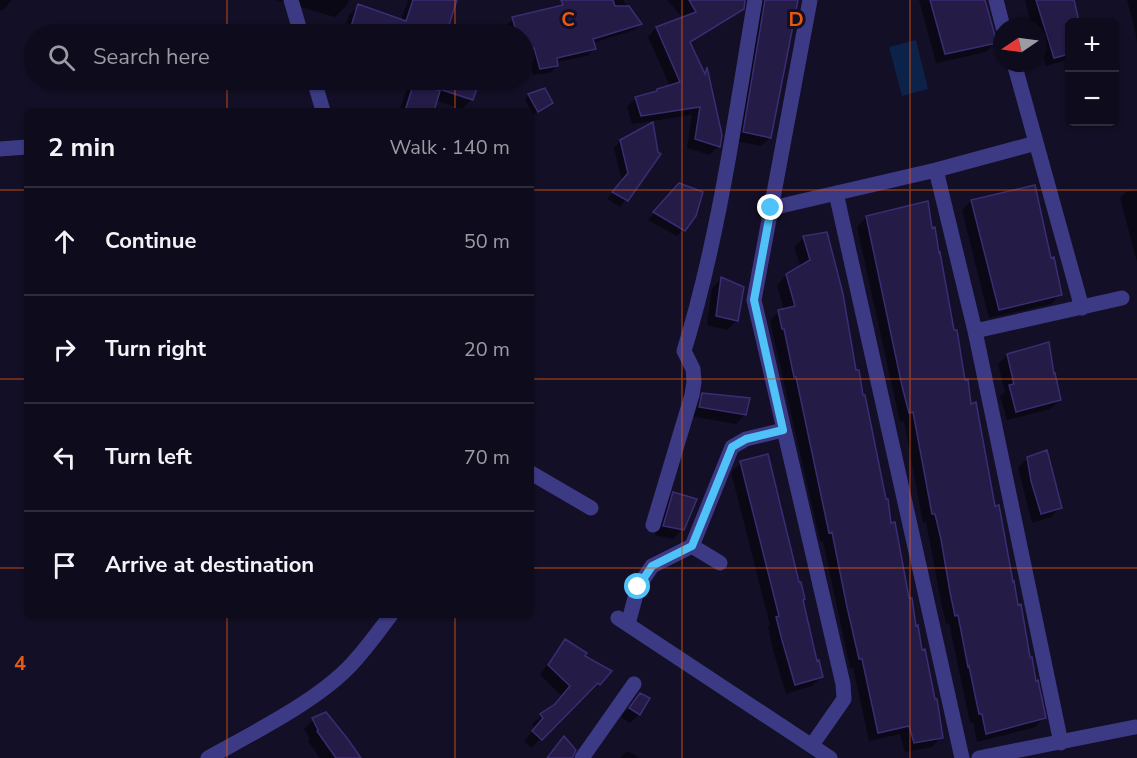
<!DOCTYPE html>
<meta charset="utf-8">
<style>
body{margin:0;font-family:"Nunito Sans",sans-serif;background:#171425;color:#f1f3f6}
.controls{position:absolute;right:18px;top:18px;display:grid;overflow:hidden;border-radius:9px;box-shadow:0 2px 4px #0004}
.controls button{width:54px;height:54px;display:grid;place-items:center;padding:0;border:0;border-bottom:2px solid #2e2b3b;background:#0e0b1c;color:#f1f3f6;font:30px sans-serif}
.compass{position:absolute;left:993px;top:18px;width:54px;height:54px;border-radius:50%;background:#0e0b1c;box-shadow:0 2px 4px #0004;rotate:257deg}
.stop{position:absolute;width:18px;height:18px;margin:-14px;border:4px solid #4fc3f7;border-radius:50%;background:#fff}
.stop.end{background:#4fc3f7;border-color:#fff;box-shadow:0 2px 6px #0008}
.list{margin:0;padding:0;list-style:none}
h2{display:flex;justify-content:space-between;align-items:center;height:78px;margin:0;padding:0 24px;font-size:26px}
h2 small{font-size:20px;font-weight:400;color:#9b9ba3}
.list li{display:grid;grid-template-columns:39px 1fr auto;gap:18px;align-items:center;box-sizing:border-box;height:108px;padding:0 24px;border-top:2px solid #2e2b3b}
.list b{display:block;font-size:22px;white-space:nowrap}
.list em{font-size:20px;font-style:normal;color:#9b9ba3}
.icon{flex:none;width:33px;height:33px;fill:none;stroke:currentColor;stroke-width:2;stroke-linecap:round;stroke-linejoin:round}
.map{position:relative;flex:none;width:1137px;height:758px;overflow:hidden}
.search{position:absolute;background:#0e0b1c;box-shadow:0 2px 4px #0004;left:24px;top:24px;width:510px;height:66px;display:flex;align-items:center;gap:15px;box-sizing:border-box;padding:0 21px;border-radius:33px;color:#9b9ba3;font-size:22px}
.panel{position:absolute;background:#0e0b1c;box-shadow:0 2px 4px #0004;left:24px;top:108px;width:510px;height:510px;border-radius:9px}
.map>svg:first-child{display:block}
.water{fill:#0c2248}
.shadow{fill:#0007;fill-rule:evenodd}
.building{fill:#241b47;stroke:#3b2d73;stroke-width:1.5}
.lines{fill:none;stroke-linecap:round;stroke-linejoin:round}
.street{stroke:#3d3a85;stroke-width:15}
.route{stroke:#4fc3f7;stroke-width:8}
.grid{fill:none;stroke:#e8590c;stroke-width:1.5;stroke-opacity:0.55}
.grid-label{font-size:20px;text-anchor:middle;font-weight:bold;fill:#e8590c;stroke:#130f26;stroke-width:6;stroke-linejoin:round;paint-order:stroke}
</style>
<div class="map">
<svg width="1137" height="758" viewBox="0 0 1137 758">
<rect width="100%" height="100%" fill="#130f26"/>
<path class="water" d="M916,40L928,89L902,96L889,47Z"/>
<path class="shadow" d="M0,0H12L3,10H0Z
M276,0H349L347,5L335,17Z
M408,0H445L455,3L444,34H343L349,15L359,6L401,20Z
M592,0H623L640,24L634,30L593,43L594,49L587,56L556,62L557,66L550,73L533,75L528,54L524,55V34H509L507,25L514,18Z
M667,0H744L742,8L736,14V11L683,45L684,47L733,17L689,44L703,74L706,70L719,146L710,155L687,148L692,115L632,124L627,107L636,98L654,93L658,90L670,86L648,37L656,28L683,18Z
M750,0H795L770,138L761,146L735,141Z
M919,0H984L995,43L986,52L936,63Z
M1025,0H1072L1078,22H1070V59L1046,66L1038,39V27H1032Z
M1127,0H1137V43L1135,30Z
M410,80H478L472,99L462,109L436,100L432,111H399ZM434,86L468,97V100L433,88Z
M529,95L546,107L533,115L525,99Z
M621,141L659,155L620,207L607,199L622,181L614,148Z
M1137,190V262L1120,198L1126,192Z
M673,192L684,230L677,236L648,220Z
M971,201L1050,260L1060,294L1051,304L989,318L962,210Z
M867,217L964,382L1044,718L1035,727L977,742L973,722L970,723L949,623L946,624L941,602L926,522L923,523L904,421L900,422L857,227Z
M804,238L855,372L862,397L941,737L932,747L905,752L900,734L869,741L853,667L850,668L823,541H820L770,321L779,311L784,310L777,285L787,275L801,267L794,247Z
M721,279L737,320L727,330L707,325L712,288Z
M1008,355L1053,376L1060,400L1050,409L1007,420L1000,396L1005,392L998,364Z
M703,395L745,414L736,424L690,416L693,404Z
M1028,458L1060,507L1051,517L1032,523L1018,468Z
M741,463L801,601L815,663L821,677L812,686L786,694L773,650L768,627L770,625L731,472Z
M674,493L682,529L673,539L655,535L664,503Z
M565,641L583,656L599,684L590,693L588,691L531,748L524,741L535,728L532,724L552,707L562,696L540,675L556,651Z
M640,694L639,714L630,723L621,717Z
M325,714L360,758H320L308,741L310,740L304,729L313,720Z
M627,751L640,758H620Z"/>
<path class="building" d="M413,0H457L448,28L444,27L441,34H364L350,30L358,4L406,21Z
M561,0H613L615,6H629L642,24L593,39L596,49L557,58L558,66L540,69L534,48L524,51V34H517L512,17L563,5Z
M689,0H745L744,9L690,42L705,74L707,67L722,135L720,147L695,139L700,107L641,116L635,97L657,91V89L680,82L656,27L696,12Z
M765,0H798L771,138L743,132Z
M930,0H985L997,43L945,54Z
M1036,0H1074L1079,21L1070,22V54L1054,58Z
M421,80H480L473,100L421,83Z
M414,82L440,91L434,111H405Z
M545,88L553,103L538,112L528,94Z
M653,122L658,152L661,154L628,201L612,192L628,173L620,140Z
M679,183L703,192L696,216L685,231L653,212Z
M1035,185L1051,258L1054,257L1062,295L999,310L971,200Z
M928,201L932,228L935,227L939,253L940,252L954,330H957L965,380L968,379L971,404L976,402L995,506L999,505L1013,582L1014,581L1018,605L1021,604L1030,657H1032L1036,681L1038,680L1046,718L986,734L982,714H979L969,666L968,667L958,615L955,616L950,592L941,539L935,514H932L913,412L909,413L902,386L866,216Z
M827,232L843,294L856,370H859L863,395H865L886,499H888L891,523L895,522L909,598H912L916,626L918,625L922,650L925,649L935,699H937L943,738L914,743L909,726L878,733L862,659H859L847,607L832,532L829,533L796,377H794L784,329H782L778,310L795,306L786,274L810,260L803,236Z
M721,277L744,287L738,321L716,316Z
M1049,342L1054,374L1055,373L1061,400L1016,412L1009,385L1014,384L1007,354Z
M702,393L750,398L746,415L699,407Z
M1047,450L1062,508L1041,514L1031,481L1027,457Z
M768,454L799,582H801L805,599L803,600L817,661L819,660L823,677L795,685L782,640L776,617L779,616L740,461Z
M673,492L697,499L684,530L663,526Z
M565,639L587,653L585,656L612,671L600,685L598,683L542,740L532,731L543,718L540,714L555,704L570,686L548,665Z
M640,693L650,698L640,715L629,708Z
M326,712L347,738L361,758H336L317,731L318,730L312,718Z
M564,736L576,750L572,758H547Z"/>
<g class="lines">
<path class="street" d="M291,0L301,34
M810,0L754,300L843,684L844,699L812,745
M996,0L1003,27
M1014,63L1082,308
M314,80L323,111
M0,149L27,147
M936,170L975,331L1061,743
M836,193L962,758
M772,208L936,170L1036,143
M975,331L1122,298
M531,473L591,508
M653,525L692,395L694,382L693,369L684,351C719,237 735,118 755,0
M692,546L720,563
M618,618L830,758
M628,624L638,587L652,566L692,546L732,447L746,439L783,430
M208,758C251,734 313,703 347,669C364,652 377,633 391,615
M582,758L634,684
M979,758L1135,727"/>
</g>
<g class="lines">
<path class="route" d="M638,587L652,566L692,546L732,447L746,439L783,430L754,300L771,208"/>
</g>
<path class="grid" d="M227,0V34M455,0V34M682,0V758M910,0V758M227,80V111M455,80V111M0,190H27M531,190H1137M0,379H27M531,379H1137M0,568H27M531,568H1137M227,615V758M455,615V758"/>
<g class="grid-label">
<text x="568" y="26">C</text>
<text x="796" y="26">D</text>
<text x="20" y="670">4</text>
</g>
</svg>
<div class="controls">
<button>+</button>
<button>−</button>
</div>
<svg class="compass" viewBox="-18 -18 36 36"><path d="M0-13l5 13h-10z" fill="#e53935"/><path d="M0 13l5-13h-10z" fill="#9b9ba3"/></svg>
<div class="stop" style="left:638px;top:587px"></div>
<div class="stop end" style="left:771px;top:208px"></div>
<div class="search"><svg class="icon" aria-label="search" viewBox="0 0 24 24"><circle cx="10" cy="10" r="6"/><path d="M15 15l6 6"/></svg>Search here</div>
<section class="panel">
<h2>2 min<small>Walk · 140 m</small></h2>
<ul class="list">
<li><svg class="icon" aria-label="ahead" viewBox="0 0 24 24"><path d="M12 20V5M6 11l6-6 6 6"/></svg><div><b>Continue</b></div><em>50 m</em></li>
<li><svg class="icon" aria-label="right" viewBox="0 0 24 24"><path d="M7 20v-9h11M14 6l5 5-5 5"/></svg><div><b>Turn right</b></div><em>20 m</em></li>
<li><svg class="icon" aria-label="left" viewBox="0 0 24 24"><path d="M17 20v-9H6M10 6l-5 5 5 5"/></svg><div><b>Turn left</b></div><em>70 m</em></li>
<li><svg class="icon" aria-label="arrive" viewBox="0 0 24 24"><path d="M6 21V4h12l-3 4 3 4H6"/></svg><div><b>Arrive at destination</b></div></li>
</ul>
</section>
</div>
